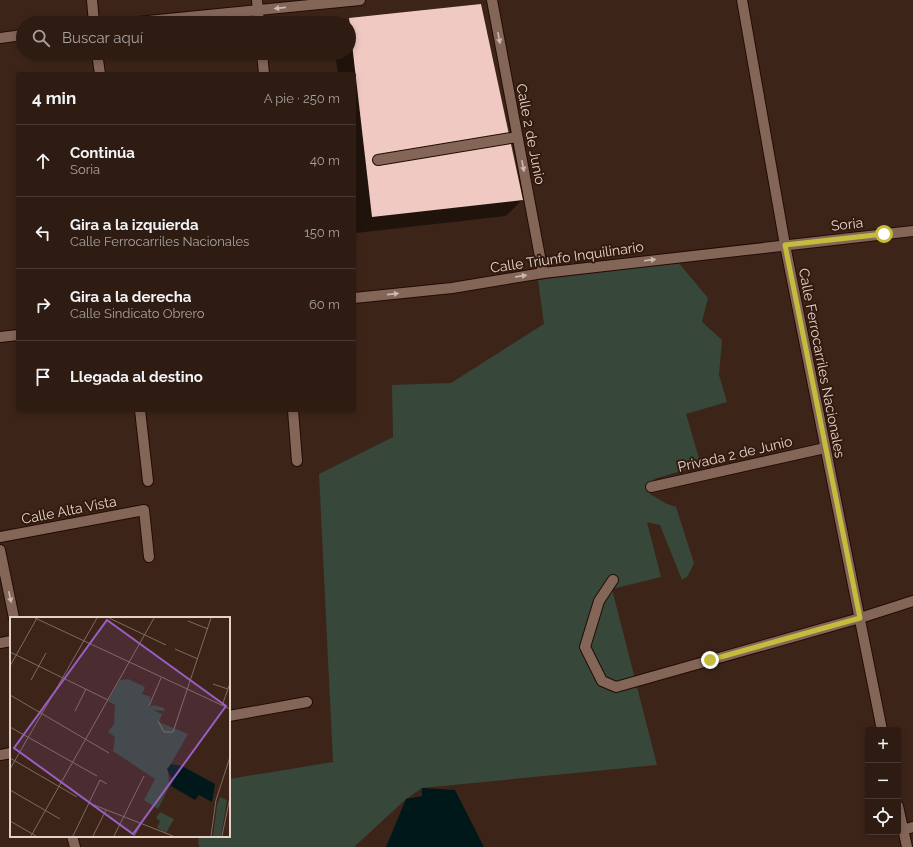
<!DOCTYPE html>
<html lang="es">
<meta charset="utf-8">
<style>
body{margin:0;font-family:Raleway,sans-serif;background:#36241b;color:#f1f3f6}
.controls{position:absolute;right:12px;bottom:12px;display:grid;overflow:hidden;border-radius:4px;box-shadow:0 2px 6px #0003}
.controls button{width:36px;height:36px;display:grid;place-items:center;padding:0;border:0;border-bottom:1px solid #493932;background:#2e1b12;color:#f1f3f6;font:20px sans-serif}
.stop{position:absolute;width:12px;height:12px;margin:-9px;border:3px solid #c5bc3d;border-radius:50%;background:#fff}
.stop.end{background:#c5bc3d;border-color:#fff;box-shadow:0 1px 4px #0008}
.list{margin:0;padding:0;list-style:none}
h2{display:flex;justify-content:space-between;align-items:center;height:52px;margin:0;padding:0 16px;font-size:17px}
h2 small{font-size:13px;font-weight:400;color:#a7a19f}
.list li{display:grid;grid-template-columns:26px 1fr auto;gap:12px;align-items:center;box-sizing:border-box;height:72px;padding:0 16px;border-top:1px solid #493932}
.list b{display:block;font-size:15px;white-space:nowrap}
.list p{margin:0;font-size:13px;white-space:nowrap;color:#a7a19f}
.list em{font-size:13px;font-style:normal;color:#a7a19f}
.icon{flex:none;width:22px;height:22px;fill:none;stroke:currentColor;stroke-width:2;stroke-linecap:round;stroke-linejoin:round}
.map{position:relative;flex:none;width:913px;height:847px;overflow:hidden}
.search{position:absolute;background:#2e1b12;box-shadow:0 2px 6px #0003;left:16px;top:16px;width:340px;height:44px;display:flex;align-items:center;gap:10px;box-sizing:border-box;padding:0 14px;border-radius:22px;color:#a7a19f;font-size:15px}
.panel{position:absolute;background:#2e1b12;box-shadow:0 2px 6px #0003;left:16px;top:72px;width:340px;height:340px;border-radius:4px}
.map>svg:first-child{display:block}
.green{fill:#37473a}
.water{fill:#00181a}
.shadow{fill:#0007}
.building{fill:#f0c9c3}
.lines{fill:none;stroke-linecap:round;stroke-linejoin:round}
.minor-casing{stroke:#230c03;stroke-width:12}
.tertiary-casing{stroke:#230c03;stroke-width:12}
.minor{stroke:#846659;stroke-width:10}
.tertiary{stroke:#846659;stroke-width:10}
.oneway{fill:#ccb8ae}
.route{stroke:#c5bc3d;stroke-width:5}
.labels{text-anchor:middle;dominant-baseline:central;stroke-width:4;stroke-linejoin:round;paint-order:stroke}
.street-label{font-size:14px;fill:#e4d3cb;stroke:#321a0f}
.inset-road{fill:none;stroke:#806a60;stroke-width:1}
.view{fill:#9a5ec3;fill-opacity:0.15;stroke:#9a5ec3;stroke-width:2}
.inset-edge{fill:none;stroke:#e4d3cb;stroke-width:2}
</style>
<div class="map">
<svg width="913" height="847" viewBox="0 0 913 847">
<rect width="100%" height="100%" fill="#3d2418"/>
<path class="green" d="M678,262L708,298L702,322L722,340L719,375L727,402L686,414L701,465L654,479L650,494L667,504L676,507L694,563L688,576L682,580L660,525L647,522L661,577L612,589L657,765L422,788L406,799L354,847H199L198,836H229V779L333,762L319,474L393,437L392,385L451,383L544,324L538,280Z"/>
<path class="water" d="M422,788L455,790L484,847H386L406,799L422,796Z"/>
<path class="shadow" d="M480,5L522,200L506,216L356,233L354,217V74H338L335,53H349V23H346L350,19Z"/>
<path class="building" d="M481,4L523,200L372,217L349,18Z"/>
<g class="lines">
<g class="minor-casing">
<path id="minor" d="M92,0L94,23
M257,0L259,23
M492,0L543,273
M128,23L360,0
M0,38L23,35
M97,53L100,74
M262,53L264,74
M378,160L517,137
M354,298L452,288L543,273L913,231
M0,337L18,335
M140,410L148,481
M293,410L297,461
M651,487L825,448
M0,537L144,510L149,557
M0,550L14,618
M613,580L599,601L585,647L602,681L616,687L860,618L913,601
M0,643L11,641
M229,716L307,702
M0,755L11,753
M903,830L913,827
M72,836L75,847"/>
</g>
<g class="tertiary-casing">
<path id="tertiary" d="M742,0L785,245L882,730
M898,806L907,847"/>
</g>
<use href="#minor" class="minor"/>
<use href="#tertiary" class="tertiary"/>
</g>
<defs><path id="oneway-solid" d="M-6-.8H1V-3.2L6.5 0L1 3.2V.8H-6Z"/></defs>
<g class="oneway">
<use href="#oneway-solid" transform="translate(280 8) rotate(174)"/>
<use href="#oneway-solid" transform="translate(499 38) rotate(79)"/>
<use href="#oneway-solid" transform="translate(523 166) rotate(79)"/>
<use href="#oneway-solid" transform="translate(650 260) rotate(-7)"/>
<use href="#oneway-solid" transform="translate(521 276) rotate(-9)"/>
<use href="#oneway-solid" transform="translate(393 294) rotate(-6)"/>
<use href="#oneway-solid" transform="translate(10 597) rotate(78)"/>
</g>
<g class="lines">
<path class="route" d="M710,660L860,618L785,245L884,234"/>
</g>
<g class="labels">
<g class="street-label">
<text transform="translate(531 134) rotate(79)">Calle 2 de Junio</text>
<text transform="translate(847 224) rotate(-6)">Soria</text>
<text transform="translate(567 257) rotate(-8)">Calle Triunfo Inquilinario</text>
<text transform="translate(822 363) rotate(79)">Calle Ferrocarriles Nacionales</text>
<text transform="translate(735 454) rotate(-13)">Privada 2 de Junio</text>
<text transform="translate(69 510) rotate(-11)">Calle Alta Vista</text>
</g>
</g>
<g transform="translate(10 617)">
<rect width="220" height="220" fill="#3d2418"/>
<path d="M118,62L135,70L132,77L141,80L139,90L144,88L154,91L155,94L143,93L152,97L149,105L178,117L158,152L159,170L148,192L134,183L145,162L103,134L105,120L98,115L104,107L105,88L98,84L110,63ZM210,180L217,183L211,219H203L207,188ZM150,195L164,202L156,216L147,211L150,204L146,201Z" fill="#37473a"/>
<path d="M161,147L172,149L205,167L202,185L189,178L185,183L161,169L163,164L157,152Z" fill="#00181a"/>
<path class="inset-road" d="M25,1L220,92M99,1L156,28M178,4L198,12M165,32L188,42M0,35L98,83M0,49L27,1M21,63L36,36M203,67L218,72M0,78L99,136M139,89L151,61M212,89L220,66M65,94L76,72M148,104L154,115H163L201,1M0,110L87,159M0,141L67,180M0,152L87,1M0,173L50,202M79,186L163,219M0,204L26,219M21,219L144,1M63,219L90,163L97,167M83,219L96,193M104,219L134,159M124,219L131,207M201,219L206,183L220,140M212,219L220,180"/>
<path class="view" d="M97,3L216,89L123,217L4,131Z"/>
<rect width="220" height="220" class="inset-edge"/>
</g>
</svg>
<div class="controls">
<button>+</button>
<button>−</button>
<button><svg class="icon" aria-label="locate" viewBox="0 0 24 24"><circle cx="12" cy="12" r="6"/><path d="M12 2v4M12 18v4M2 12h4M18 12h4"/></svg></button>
</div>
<div class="stop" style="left:884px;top:234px"></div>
<div class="stop end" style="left:710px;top:660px"></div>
<div class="search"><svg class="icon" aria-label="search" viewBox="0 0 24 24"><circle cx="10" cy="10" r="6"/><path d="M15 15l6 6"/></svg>Buscar aquí</div>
<section class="panel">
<h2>4 min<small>A pie · 250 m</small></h2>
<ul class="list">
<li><svg class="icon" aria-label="ahead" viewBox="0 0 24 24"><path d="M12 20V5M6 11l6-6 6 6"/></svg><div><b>Continúa</b><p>Soria</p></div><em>40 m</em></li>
<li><svg class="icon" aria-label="left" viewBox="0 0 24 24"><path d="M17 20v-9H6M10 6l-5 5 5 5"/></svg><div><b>Gira a la izquierda</b><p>Calle Ferrocarriles Nacionales</p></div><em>150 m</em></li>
<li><svg class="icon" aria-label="right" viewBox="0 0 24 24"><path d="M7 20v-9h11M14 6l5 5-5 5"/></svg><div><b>Gira a la derecha</b><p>Calle Sindicato Obrero</p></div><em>60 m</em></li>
<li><svg class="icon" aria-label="arrive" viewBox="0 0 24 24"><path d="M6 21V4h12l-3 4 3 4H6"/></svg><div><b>Llegada al destino</b></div></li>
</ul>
</section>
</div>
